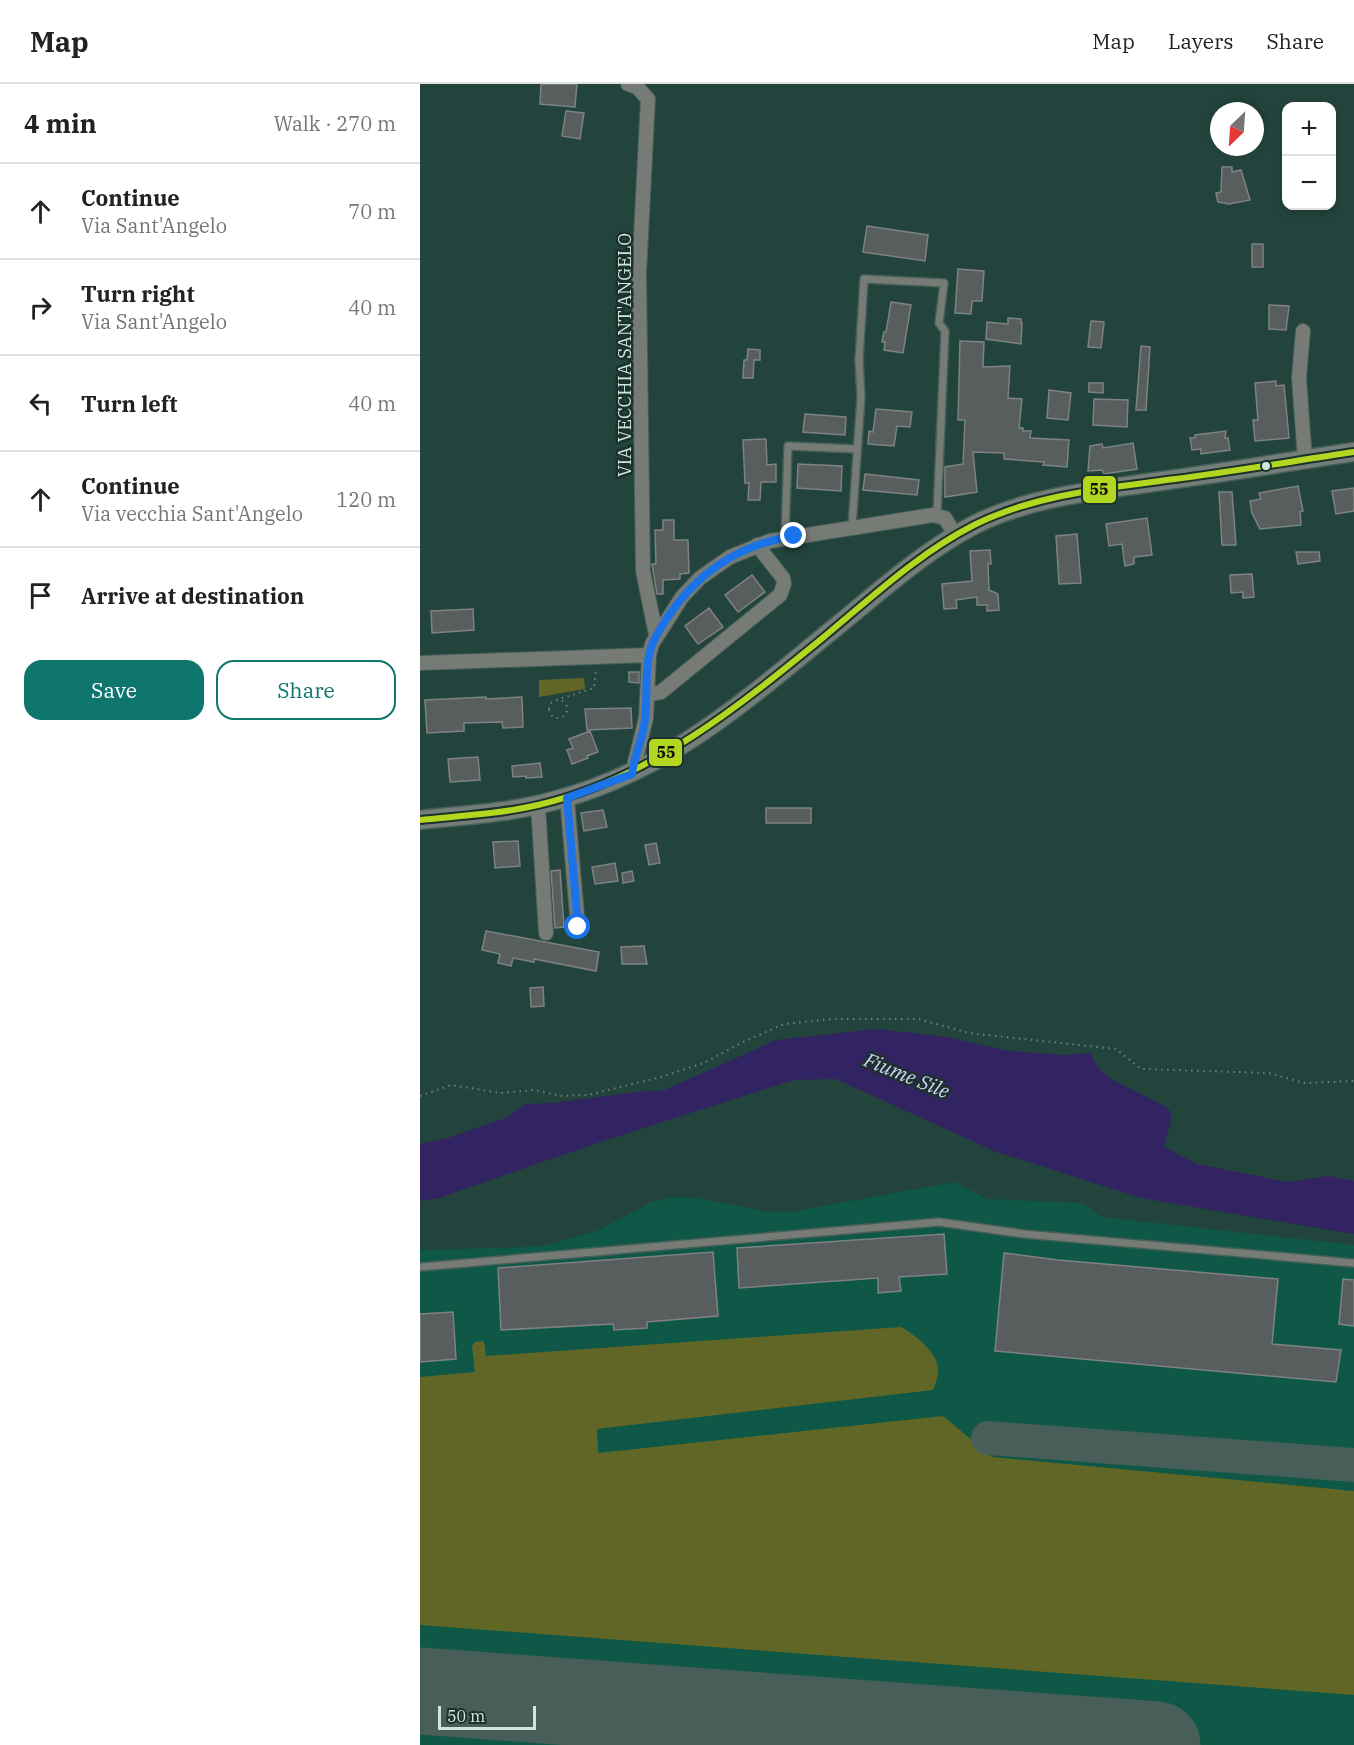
<!DOCTYPE html>
<meta charset="utf-8">
<style>
body{margin:0;font-family:"IBM Plex Serif",serif;background:#f2f2f2;color:#222}
.controls{position:absolute;right:18px;top:18px;display:grid;overflow:hidden;border-radius:12px;box-shadow:0 3px 9px #0003}
.controls button{width:54px;height:54px;display:grid;place-items:center;padding:0;border:0;border-bottom:2px solid #e0e0e0;background:#fff;color:#222;font:30px sans-serif}
.compass{position:absolute;left:790px;top:18px;width:54px;height:54px;border-radius:50%;background:#fff;box-shadow:0 3px 9px #0003;rotate:205deg}
.scale{position:absolute;left:18px;bottom:15px;width:98px;box-sizing:border-box;padding-left:6px;border:3px solid #cce8de;border-top:0;font-size:16px;line-height:21px;white-space:nowrap;color:#cce8de;-webkit-text-stroke:4px #1a322b;paint-order:stroke}
.stop{position:absolute;width:18px;height:18px;margin:-14px;border:4px solid #1a73e8;border-radius:50%;background:#fff}
.stop.end{background:#1a73e8;border-color:#fff;box-shadow:0 2px 6px #0008}
.list{margin:0;padding:0;list-style:none}
h2{display:flex;justify-content:space-between;align-items:center;height:78px;margin:0;padding:0 24px;font-size:26px}
h2 small{font-size:20px;font-weight:400;color:#767676}
.list li{display:grid;grid-template-columns:39px 1fr auto;gap:18px;align-items:center;box-sizing:border-box;height:96px;padding:0 24px;border-top:2px solid #e0e0e0}
.list b{display:block;font-size:22px;white-space:nowrap}
.list p{margin:0;font-size:20px;white-space:nowrap;color:#767676}
.list em{font-size:20px;font-style:normal;color:#767676}
.actions{display:flex;gap:12px;padding:18px 24px}
.actions a{flex:1;padding:14px 0;border:2px solid #0f766e;border-radius:18px;text-align:center;font-size:21px;color:#0f766e}
.actions .main{background:#0f766e;color:#fff}
.icon{flex:none;width:33px;height:33px;fill:none;stroke:currentColor;stroke-width:2;stroke-linecap:round;stroke-linejoin:round}
.map{position:relative;flex:none;width:934px;height:1661px;overflow:hidden}
header{display:flex;align-items:center;gap:36px;box-sizing:border-box;height:84px;padding:0 30px;background:#fff;border-bottom:2px solid #e0e0e0}
header strong{font-size:28px}
nav{display:flex;gap:33px;margin-inline-start:auto;font-size:21px}
main{display:flex}
aside{flex:1;background:#fff}
.map>svg:first-child{display:block}
.built{fill:#0f5746}
.green{fill:#606726}
.water{fill:#322363}
.lines{fill:none;stroke-linecap:round;stroke-linejoin:round}
.taxiway{stroke:#485e58;stroke-width:34}
.runway{stroke:#485e58;stroke-width:87}
.building{fill:#585d5e;stroke:#7d8282;stroke-width:1.5}
.lane-casing{stroke:#445f58;stroke-width:10}
.street-casing{stroke:#445f58;stroke-width:16}
.secondary-casing{stroke:#445f58;stroke-width:21}
.path{stroke:#777e79;stroke-width:2;stroke-dasharray:1.5 4.5;stroke-linecap:butt}
.lane{stroke:#777b76;stroke-width:7}
.street{stroke:#777b76;stroke-width:14}
.secondary{stroke:#757d78;stroke-width:18}
.bus-1-casing{stroke:#1a322b;stroke-width:10}
.bus-1{stroke:#b3d621;stroke-width:6}
.route{stroke:#1a73e8;stroke-width:8}
.bus-dot{fill:#cce8de;stroke:#1a322b;stroke-width:2}
.labels{text-anchor:middle;dominant-baseline:central;stroke-width:5;stroke-linejoin:round;paint-order:stroke}
.street-label{font-size:18px;fill:#cce8de;stroke:#1a322b}
.water-label{font-size:20px;font-style:italic;fill:#d3cef9;stroke:#1a322b}
.line-badge{stroke:#1a322b;stroke-width:2}
.pale-badge-label{font-size:16px;text-anchor:middle;font-weight:bold;fill:#111}
</style>
<header>
<strong>Map</strong>
<nav><a>Map</a><a>Layers</a><a>Share</a></nav>
</header>
<main>
<aside>
<h2>4 min<small>Walk · 270 m</small></h2>
<ul class="list">
<li><svg class="icon" aria-label="ahead" viewBox="0 0 24 24"><path d="M12 20V5M6 11l6-6 6 6"/></svg><div><b>Continue</b><p>Via Sant'Angelo</p></div><em>70 m</em></li>
<li><svg class="icon" aria-label="right" viewBox="0 0 24 24"><path d="M7 20v-9h11M14 6l5 5-5 5"/></svg><div><b>Turn right</b><p>Via Sant'Angelo</p></div><em>40 m</em></li>
<li><svg class="icon" aria-label="left" viewBox="0 0 24 24"><path d="M17 20v-9H6M10 6l-5 5 5 5"/></svg><div><b>Turn left</b></div><em>40 m</em></li>
<li><svg class="icon" aria-label="ahead" viewBox="0 0 24 24"><path d="M12 20V5M6 11l6-6 6 6"/></svg><div><b>Continue</b><p>Via vecchia Sant'Angelo</p></div><em>120 m</em></li>
<li><svg class="icon" aria-label="arrive" viewBox="0 0 24 24"><path d="M6 21V4h12l-3 4 3 4H6"/></svg><div><b>Arrive at destination</b></div></li>
</ul>
<div class="actions"><a class="main">Save</a><a>Share</a></div>
</aside>
<div class="map">
<svg width="934" height="1661" viewBox="0 0 934 1661">
<rect width="100%" height="100%" fill="#23443c"/>
<path class="built" d="M535,1098L566,1115L662,1119L682,1133L934,1161V1661H0V1166L106,1163L131,1160L179,1146L232,1118L255,1113L275,1114L349,1128H370Z"/>
<path class="green" d="M164,594L165,605L119,613V596Z
M481,1243C495,1251 519,1269 518,1287C518,1294 515,1300 513,1306L177,1345L178,1369L523,1332L572,1373L934,1407V1611L0,1541V1293L55,1288L52,1262L55,1258L64,1257L66,1272Z"/>
<path class="water" d="M456,945L527,953L589,967L644,971L670,969L678,984L691,995L748,1024L752,1033L744,1063L777,1080L867,1098L909,1092L934,1097V1150L721,1114L574,1067L416,995L374,996L180,1058L19,1114L0,1117V1060L31,1053L85,1034L106,1020L133,1019L216,1008L245,1006L356,956Z"/>
<g class="lines">
<path class="taxiway" d="M568,1354L934,1381
M638,1653L659,1661"/>
<path class="runway" d="M0,1607L737,1661"/>
</g>
<path class="building" d="M121,0H157L155,23L120,20Z
M146,27L164,29L160,55L142,52Z
M802,83H812V88L821,86L830,116L809,120L798,118L796,109L801,108Z
M447,142L508,151L505,177L443,168Z
M832,160H843V183H832Z
M538,185L564,187L562,217H552L551,230L535,229Z
M471,218L491,221L483,269L464,266L465,258H462L464,248H466Z
M849,221L869,222L866,246L849,245Z
M588,234L601,235V239H602L601,260L566,255L567,238L588,240Z
M671,237L684,238L681,264L668,263Z
M540,257L564,258L563,283L590,282L588,314L602,315L599,344H603V347H611L610,354L649,356L647,383L623,381L624,378L584,375V369L553,368L557,408L525,413V383L543,380L545,336H538Z
M721,262L730,263L726,326H716Z
M328,265L340,266V276H334L333,294H323L324,276H327Z
M856,297V302L864,301L869,354L835,357L833,336H838L835,299Z
M669,299H683V309L669,308Z
M629,306L651,309L648,336L627,334Z
M674,315L708,316L707,343L673,341Z
M456,325L492,328L490,343L477,342L474,362L448,360L449,347L453,348Z
M385,330L426,333L425,351L383,348Z
M806,347L805,354H808L810,366L781,370V365L772,366L770,354H775V351Z
M346,355L347,381L356,380V398H341L340,416H328L329,399H325L323,356Z
M713,359L717,385L684,390L682,386L668,387L670,362L682,360L683,364Z
M378,380L422,382L421,407L377,404Z
M445,390L499,396L497,411L443,406Z
M878,402L883,427L880,428L881,441L840,445L832,429L830,417L841,415L839,409Z
M934,404V427L916,430L912,407Z
M799,408H812L816,461H802Z
M727,434L732,471L714,473V480L705,482L702,460L689,462L686,440Z
M243,436H254V456H268L269,489L260,490V495L243,496V510H237L232,480H236L235,446H243Z
M657,450L661,499L639,500L636,452Z
M570,466L571,480H568L569,506L578,510L579,526L567,527V521H557V513L536,516L537,524L524,525L522,500L552,497L550,467Z
M876,468H899L900,477L878,480Z
M832,490L834,513L823,514V508L811,509L810,491Z
M332,491L345,508L318,528L305,511Z
M289,524L303,543L278,560L265,542Z
M53,525L54,546L12,549L11,527Z
M209,588H219V599L209,598Z
M66,613V615L102,613L103,643L83,644L82,638L44,639V647L7,649L5,616Z
M211,624L212,644L167,646L165,625Z
M170,647L178,668L167,672L168,674L152,680L147,666L153,664L149,655Z
M58,673L60,696L30,698L28,675Z
M120,679L122,693L106,694V692L93,693L92,682Z
M346,724H391V739H346Z
M183,726L187,743L164,747L161,729Z
M98,757L100,782L75,784L73,758Z
M236,759L240,779L229,781L225,761Z
M195,779L198,797L175,800L172,783Z
M140,786L144,843L135,844L131,787Z
M212,787L214,797L203,799L202,789Z
M66,847L179,868L176,887L114,875V878L93,874L91,882L78,879L80,870L62,866Z
M224,862L227,880H202L201,863Z
M123,903L124,922L111,923L110,904Z
M524,1150L527,1190L479,1193L481,1207L458,1209V1194L319,1204L317,1164Z
M293,1168L298,1232L227,1238V1244L194,1246L193,1240L81,1246L78,1184Z
M584,1169L638,1176L858,1195L852,1260L921,1266L916,1298L575,1267Z
M923,1195L934,1196V1242L919,1240Z
M33,1228L36,1275L0,1278V1230Z"/>
<g class="lines">
<g class="lane-casing">
<path id="lane" d="M432,443L441,313L439,276L444,195L524,199L519,239L525,247L517,431
M365,453L368,362L437,365
M0,1183L519,1138L604,1150L934,1179"/>
</g>
<g class="street-casing">
<path id="street" d="M208,0L217,3L228,15L219,190L223,487L236,551
M883,247L879,294L885,376
M0,579L229,571
M227,611L241,608L360,511L364,500L363,494L337,461
M212,690L226,634L229,571L232,560L262,513L280,494L310,473L350,457L513,431L525,434L535,451
M147,714L158,843
M118,721L126,849"/>
</g>
<g class="secondary-casing">
<path id="secondary" d="M0,736C44,731 90,729 133,717C249,687 326,616 417,542C460,507 504,467 554,441C609,413 674,407 734,398C801,389 867,378 934,368"/>
</g>
<path class="path" d="M136,616L174,604L176,585
M129 625a9 9 0 1 1 18 0a9 9 0 1 1-18 0Z
M0,1012L31,1001L81,1009L114,1006L142,1012L168,1011L241,993L284,979L321,959L364,940L412,935H498L549,949L696,965L721,985L849,989L884,999L934,997"/>
<use href="#lane" class="lane"/>
<use href="#street" class="street"/>
<use href="#secondary" class="secondary"/>
<g class="bus-1-casing">
<path id="bus-1" d="M0,736C39,732 79,730 118,721C230,695 318,623 405,552C452,513 499,469 554,441C616,410 688,404 755,395C815,387 874,377 934,368"/>
</g>
<use href="#bus-1" class="bus-1"/>
</g>
<g class="lines">
<path class="route" d="M158,843L147,714L212,690C214,671 223,655 225,636C228,614 224,589 230,567C233,555 240,545 247,534C277,489 320,460 374,452"/>
</g>
<circle class="bus-dot" cx="846" cy="382" r="5"/>
<g class="labels">
<g class="street-label">
<text transform="translate(204 271) rotate(-90)">VIA VECCHIA SANT'ANGELO</text>
</g>
<g class="water-label">
<text transform="translate(487 991) rotate(22)">Fiume Sile</text>
</g>
</g>
<g class="line-badge">
<rect x="662" y="391" width="35" height="29" rx="6" fill="#b3d621"/>
<rect x="228" y="654" width="35" height="29" rx="6" fill="#b3d621"/>
</g>
<g class="pale-badge-label">
<text x="679" y="411">55</text>
<text x="246" y="674">55</text>
</g>
</svg>
<div class="controls">
<button>+</button>
<button>−</button>
</div>
<svg class="compass" viewBox="-18 -18 36 36"><path d="M0-13l5 13h-10z" fill="#e53935"/><path d="M0 13l5-13h-10z" fill="#767676"/></svg>
<div class="scale">50 m</div>
<div class="stop" style="left:158px;top:843px"></div>
<div class="stop end" style="left:374px;top:452px"></div>
</div>
</main>
